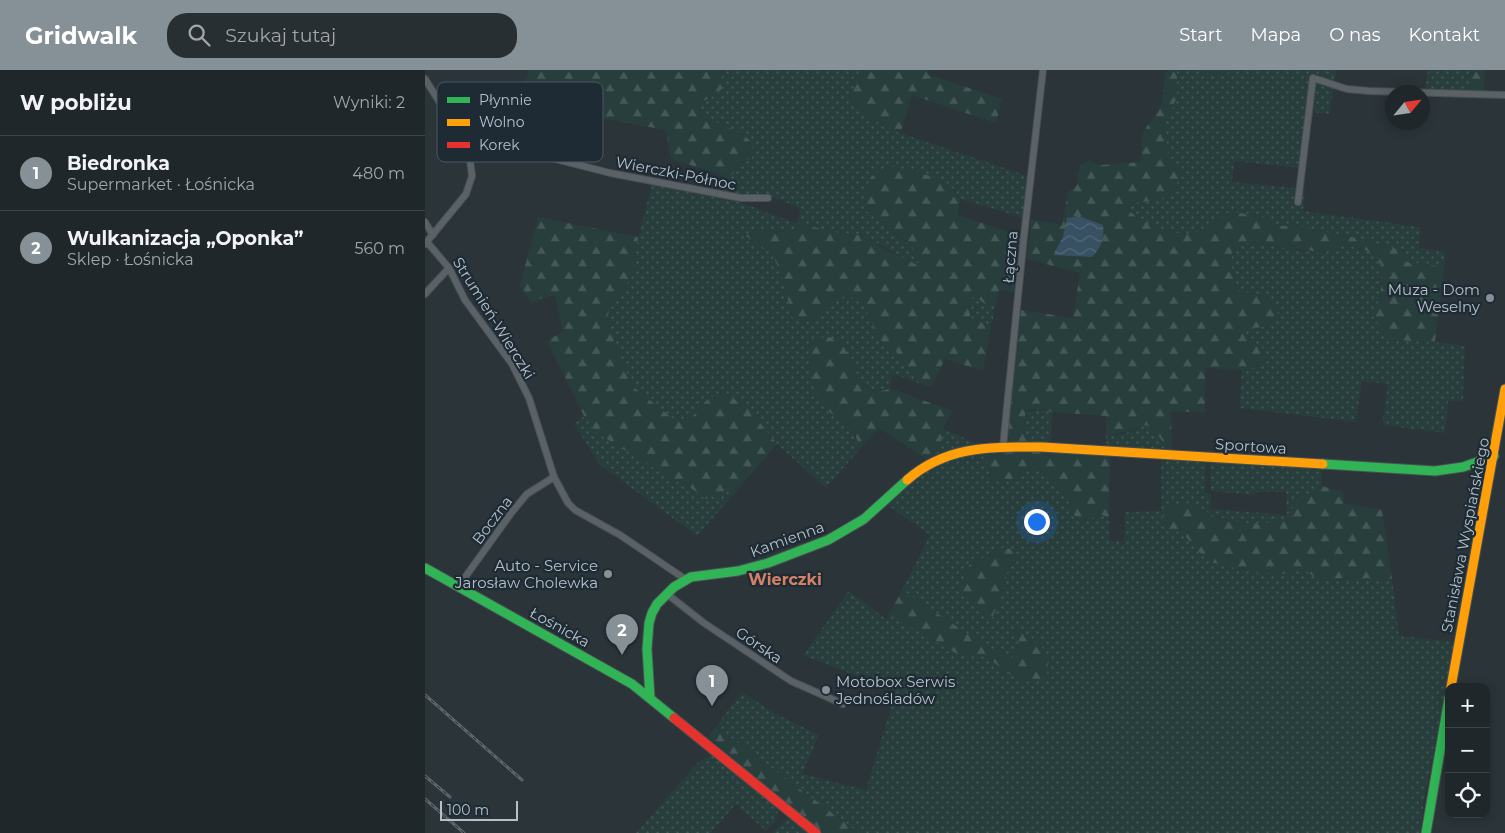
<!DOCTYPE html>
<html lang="pl">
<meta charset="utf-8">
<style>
body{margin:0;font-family:Montserrat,sans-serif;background:#282f33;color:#f1f3f6}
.controls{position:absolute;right:15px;bottom:15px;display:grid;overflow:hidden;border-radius:10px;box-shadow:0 2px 12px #0003}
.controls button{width:45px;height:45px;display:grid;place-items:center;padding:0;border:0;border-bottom:1px solid #3d4447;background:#20272b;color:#f1f3f6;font:25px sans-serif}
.compass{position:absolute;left:960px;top:15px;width:45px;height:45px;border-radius:50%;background:#20272b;box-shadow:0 2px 12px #0003;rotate:61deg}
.scale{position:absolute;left:15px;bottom:12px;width:78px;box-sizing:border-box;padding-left:5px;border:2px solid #b5c1c9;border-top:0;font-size:14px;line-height:18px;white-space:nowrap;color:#b5c1c9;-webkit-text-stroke:4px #1e2b34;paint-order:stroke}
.you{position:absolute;left:611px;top:451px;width:18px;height:18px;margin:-12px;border:4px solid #fff;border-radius:50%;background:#1a73e8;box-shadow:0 0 0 8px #1a73e833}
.badge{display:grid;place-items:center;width:32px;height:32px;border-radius:50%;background:#859097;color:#fff;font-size:16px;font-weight:700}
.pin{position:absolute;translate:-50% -41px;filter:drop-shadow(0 1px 2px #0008)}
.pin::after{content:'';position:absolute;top:26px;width:18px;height:15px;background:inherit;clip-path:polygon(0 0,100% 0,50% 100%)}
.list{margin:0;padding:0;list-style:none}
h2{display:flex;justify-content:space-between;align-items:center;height:65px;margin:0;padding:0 20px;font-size:21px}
h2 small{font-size:16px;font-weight:400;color:#a2a5a9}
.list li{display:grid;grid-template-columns:32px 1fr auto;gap:15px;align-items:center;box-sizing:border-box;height:75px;padding:0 20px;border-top:1px solid #3d4447}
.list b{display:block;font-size:19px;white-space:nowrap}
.list p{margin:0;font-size:16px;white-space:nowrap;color:#a2a5a9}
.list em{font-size:16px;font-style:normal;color:#a2a5a9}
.icon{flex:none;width:28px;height:28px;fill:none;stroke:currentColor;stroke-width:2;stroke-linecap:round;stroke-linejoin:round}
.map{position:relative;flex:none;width:1080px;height:763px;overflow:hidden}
header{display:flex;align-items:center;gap:30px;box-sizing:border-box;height:70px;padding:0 25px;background:#859097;color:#fff}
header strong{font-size:24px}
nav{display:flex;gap:28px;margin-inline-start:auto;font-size:18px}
.search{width:350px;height:45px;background:#282f33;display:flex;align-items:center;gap:12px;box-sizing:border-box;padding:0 18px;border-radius:20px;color:#a2a5a9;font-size:19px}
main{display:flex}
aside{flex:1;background:#20272b}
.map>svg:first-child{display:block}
.grass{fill:url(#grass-dots);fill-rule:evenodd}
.forest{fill:url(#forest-firs);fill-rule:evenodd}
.water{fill:url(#water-waves)}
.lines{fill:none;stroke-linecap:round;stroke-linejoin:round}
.street-casing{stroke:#494f53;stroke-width:8}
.fast-casing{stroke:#494f53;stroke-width:11}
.slow-casing{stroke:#494f53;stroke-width:11}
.jam-casing{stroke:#494f53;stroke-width:11}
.street{stroke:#5b6267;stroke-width:6}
.fast{stroke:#30b455;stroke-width:9}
.slow{stroke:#ff9f0a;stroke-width:9}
.jam{stroke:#e5322d;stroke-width:9}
.rail-casing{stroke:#5f666a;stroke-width:3}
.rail{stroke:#1e2b34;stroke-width:1;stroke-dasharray:4;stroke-linecap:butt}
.poi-dot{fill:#859097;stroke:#1e2b34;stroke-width:2}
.labels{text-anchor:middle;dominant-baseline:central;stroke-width:4.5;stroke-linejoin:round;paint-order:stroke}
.street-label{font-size:15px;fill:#b5c1c9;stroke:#1e2b34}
.poi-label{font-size:15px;fill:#b5c1c9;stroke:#1e2b34;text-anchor:end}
.neighbourhood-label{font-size:16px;font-weight:bold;fill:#d48166;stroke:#1e2b34}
.key{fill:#1e2b34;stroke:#4b5861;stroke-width:1}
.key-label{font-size:14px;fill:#b5c1c9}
</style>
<header>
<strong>Gridwalk</strong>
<div class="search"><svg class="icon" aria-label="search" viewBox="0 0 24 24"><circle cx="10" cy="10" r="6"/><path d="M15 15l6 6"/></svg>Szukaj tutaj</div>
<nav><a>Start</a><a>Mapa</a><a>O nas</a><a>Kontakt</a></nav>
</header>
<main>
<aside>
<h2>W pobliżu<small>Wyniki: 2</small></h2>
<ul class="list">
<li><span class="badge">1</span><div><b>Biedronka</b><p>Supermarket · Łośnicka</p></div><em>480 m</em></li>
<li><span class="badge">2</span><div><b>Wulkanizacja „Oponka”</b><p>Sklep · Łośnicka</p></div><em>560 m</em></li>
</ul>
</aside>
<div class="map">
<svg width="1080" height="763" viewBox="0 0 1080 763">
<defs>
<pattern id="grass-dots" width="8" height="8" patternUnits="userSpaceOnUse" patternTransform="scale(1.25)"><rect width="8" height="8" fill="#283e3d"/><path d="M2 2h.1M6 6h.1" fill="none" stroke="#455858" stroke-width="1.8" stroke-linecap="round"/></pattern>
<pattern id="forest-firs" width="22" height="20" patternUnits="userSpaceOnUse" patternTransform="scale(1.25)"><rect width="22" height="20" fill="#283e3d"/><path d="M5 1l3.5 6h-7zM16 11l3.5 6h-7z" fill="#455858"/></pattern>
<pattern id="water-waves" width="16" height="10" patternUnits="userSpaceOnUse" patternTransform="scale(1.25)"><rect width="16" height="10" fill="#385162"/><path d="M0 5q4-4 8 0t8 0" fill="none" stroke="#536877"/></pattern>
</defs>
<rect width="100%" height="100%" fill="#2b3439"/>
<path class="grass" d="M298,0H434C436,8 430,18 424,24L433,40L466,60L603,106L599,148L535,129L530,120L493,102L466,97L447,105L442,141C449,147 456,153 463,159C475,169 492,174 494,192L489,194L438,165L405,162L385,156H377L362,162L347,160L322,165L346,183L356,202L368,249L385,252L407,230L426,227L439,235L455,270L470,280L487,303L506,317L467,304L465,318C441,330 427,299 420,280L398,336L427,359L434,378L433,381L401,418L352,374L323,338L300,322C293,325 286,327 281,331C270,342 269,351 252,352L211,319L205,311L184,257L183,242L208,204L213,167L227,115L314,132L373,154L375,138L343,125L317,126L296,121L300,106L307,105L317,92L300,55L288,52L277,43L275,33L292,24Z
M752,0C759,0 769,0 776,0C787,4 799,5 811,0H912L909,13L885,4L875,98L809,91L807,112L880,119L878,141L995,157L994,178L1020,182L1019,197L981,192L979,185L969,178L926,167L876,157L847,155L837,147L806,141C796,148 785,157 773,162C754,170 711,152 700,135L715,131L731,130L744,125L753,111L760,103L755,95L744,90L739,56L752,27Z
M1003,0H1047L1046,23L1000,21Z
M893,12L909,17L904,44L888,42L890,14Z
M823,173L895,183L920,175L941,180L954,192L958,200L956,220L950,249L983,271L1010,272L1040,276L1038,331H1023L1020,363L957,355L963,314L937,311L931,352L815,338L816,300L827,298L834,295L828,269L822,267L820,262L823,258L830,257V223L815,222C807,209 806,195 807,180L813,174Z
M550,225L560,234L571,235L566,257L545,247L544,231Z
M612,339L627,342L626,372L601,373L600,344Z
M159,346L171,362L185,371L219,390L240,407L262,415L281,429L314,418L272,466L174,394L149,354Z
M721,355C732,360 737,372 747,379L681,376V368C689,365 697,364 706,362C712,360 715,356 721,355Z
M518,359L556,375L526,379L509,386C516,377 518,370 518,359Z
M555,384L562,390L565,408L574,412H592L605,398C633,403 642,427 652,451L659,453L672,445H678L684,451V470L699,472L700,442L736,441V387L781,389L780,423L786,424V439L862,445L861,422H830V425L786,421L785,393L788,390L896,396L897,416L888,424L874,428L868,447C829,460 799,453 764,433L757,462L774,482L789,493L828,502L860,504L875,497L912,510L934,508L967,509L974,566L1031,572L999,729L995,763H434L297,661L290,662L283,667L317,622L351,644L394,665L377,704L441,720L471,621L378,585L424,521L461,549L464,544L534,585L553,584L567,591L590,608L615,572L589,560C596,572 596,577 588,589L561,576L477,520L505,465L461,434C476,417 497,398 520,390C531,387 543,386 555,384ZM591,486L581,505L576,527L567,548C557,541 538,532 537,518C537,512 542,502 544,495L558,489Z
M288,684L353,739L352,750L341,761L311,734L286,763H211L268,698L276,690Z
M363,748H367L384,763H348Z"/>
<path class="forest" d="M104,0H298L296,3L299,16L292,24L275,33L277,43C293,56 314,57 328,74L327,88L317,92L307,105L300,106L246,89L241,60L157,45L124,82L100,76L79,82Z
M434,0H504L502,4L577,29L571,53L487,25L476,62L466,60L433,40L424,24C430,18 436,8 434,0Z
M742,0H752V27L739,56L744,90L755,95L760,103C755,108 747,122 743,125C735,131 711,132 700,135C709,152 755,169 773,162C785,158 796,148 806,141L846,149L847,155L876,157L926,167L969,178L977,181L981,192L1019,197L1010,272L971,270L961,265L950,249L956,220L958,200L954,192L941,180L920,175L895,183L883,180L823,173L813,174L807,180C806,195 807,209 815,222C829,224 847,222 854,237C851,258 841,257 823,258L820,262C823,270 834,272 839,280V290C824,306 799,299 780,297V342H746L747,379L739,373L727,358L721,355L716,356L704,362H696L681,368V346L627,342L612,339L604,340L600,344L601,373L586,374L582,373L596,240L648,248L655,203L602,189L606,149L637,155L643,122C653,116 652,117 653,106C653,102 655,97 657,94L664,91L676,95L715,92C719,82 714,71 719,61C724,52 733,45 736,35C740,24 737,11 742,0ZM654,146L674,153C675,166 679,178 667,187L628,185L638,167Z
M775,0H811C800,5 786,7 775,0Z
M1047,0H1060L1059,23H1046Z
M466,97C492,103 520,104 535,129L533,145L596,166L591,222L574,220L571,235L560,234L550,226L544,231L545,247L566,257L558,301L520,289L506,317L487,303L470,280L455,270L439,235L426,227L407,230L385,252L368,249L356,202L346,183L321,166L325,162L334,160L362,162L377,156H385L406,162L438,165L463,181L490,194L494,192C491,161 434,158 441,122C444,103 450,103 466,97Z
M113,147L213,167L208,204L183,242L184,257L205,311L211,319L252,352C269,351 270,342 281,331C286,327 293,325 299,322L323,338L352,374L314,418L281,429L262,415L240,407L219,390L196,378L171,362L159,346L122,271L138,261L130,225L117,228L107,234L95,215Z
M403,267C406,268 408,268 411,269C429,279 430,335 465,318L527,341C524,347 519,354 518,360C515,376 519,382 501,389L454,358L433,381C434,375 431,364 427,359C420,349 404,345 397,335C390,322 377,279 392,269C394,268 400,267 403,267Z
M600,380L685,385L684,451L678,445H672L659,453L652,451C642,427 633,403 605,398L592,412H574L565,408L562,390L555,384Z
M897,416L918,422L919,433L957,440L967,509L934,508L892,509L876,497L860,504L828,502L789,493L774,482L757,462L741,460L737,446L747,436L764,433C776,440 788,447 801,450C821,456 848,454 868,447L867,434L874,428L888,424Z
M576,478L590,479L591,486L581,505L576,527L567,548C557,541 538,532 537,518C536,512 542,502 544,495Z
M477,520L561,576L587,588C596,578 596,570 589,559L615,572L623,591L622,606L609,613L590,608L567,591L553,584L534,585L464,544Z
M297,661L434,763H397L283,667L290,662Z"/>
<path class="water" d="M654,146L678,155C680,167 675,180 667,187L628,185L638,167L642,148Z"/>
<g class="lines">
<g class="street-casing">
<path id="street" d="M0,9L17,36L45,90L47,106L41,124L0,174
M39,78L46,76L85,85L107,83L185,103L316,128H343
M873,132L888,8L922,19L944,21L1080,25
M0,152L8,165
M2,172L24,198L40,230L87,294L104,328L129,407L143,433L150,440L195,465L260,509
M0,224L24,198
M578,377L599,166L618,0
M33,517L87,442L102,424L129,407
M242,524L279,553L366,611L418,634"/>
</g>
<g class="fast-casing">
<path id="fast" d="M898,394L1010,401L1038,397L1069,386
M0,498L207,614L249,648
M225,627L222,579L224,553L227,543L232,534L249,517L266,507L313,501L343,493L403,470L439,449L482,410
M1001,763L1024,628"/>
</g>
<g class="slow-casing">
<path id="slow" d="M482,410C522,375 567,377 617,377L898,394
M1026,617L1080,319"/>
</g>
<g class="jam-casing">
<path id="jam" d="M249,648L391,763"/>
</g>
<use href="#street" class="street"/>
<use href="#fast" class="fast"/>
<use href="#slow" class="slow"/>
<use href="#jam" class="jam"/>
<g class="rail-casing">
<path id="rail" d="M0,625L97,710
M0,706L25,727
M0,729L39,763"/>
</g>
<use href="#rail" class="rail"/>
</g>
<g class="poi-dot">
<circle cx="1065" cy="228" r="5"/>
<circle cx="183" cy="504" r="5"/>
<circle cx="401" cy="620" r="5"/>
</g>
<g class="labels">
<g class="street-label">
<text transform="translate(251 103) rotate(11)">Wierczki-Północ</text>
<text transform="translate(585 187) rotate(-85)">Łączna</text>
<text transform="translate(69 248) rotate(58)">Strumień-Wierczki</text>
<text transform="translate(826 376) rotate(4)">Sportowa</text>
<text transform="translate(67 450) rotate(-53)">Boczna</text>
<text transform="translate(1040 465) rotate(-79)">Stanisława Wyspiańskiego</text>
<text transform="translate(362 469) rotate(-20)">Kamienna</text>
<text transform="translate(135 557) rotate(29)">Łośnicka</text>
<text transform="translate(334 575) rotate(34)">Górska</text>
</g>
<g class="poi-label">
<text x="1055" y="219">Muza - Dom<tspan x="1055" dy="17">Weselny</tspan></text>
<text x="173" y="495">Auto - Service<tspan x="173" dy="17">Jarosław Cholewka</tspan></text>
<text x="411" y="611" text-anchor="start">Motobox Serwis<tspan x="411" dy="17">Jednośladów</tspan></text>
</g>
<g class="neighbourhood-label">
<text x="360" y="509">Wierczki</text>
</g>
</g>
<rect x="12" y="12" width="166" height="80" rx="8" class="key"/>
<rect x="22" y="27" width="23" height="6" fill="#30b455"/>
<rect x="22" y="49" width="23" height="7" fill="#ff9f0a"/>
<rect x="22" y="72" width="23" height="6" fill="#e5322d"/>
<g class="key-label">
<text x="54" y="35">Płynnie</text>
<text x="54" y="57">Wolno</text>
<text x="54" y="80">Korek</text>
</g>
</svg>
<div class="controls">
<button>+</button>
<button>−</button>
<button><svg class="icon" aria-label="locate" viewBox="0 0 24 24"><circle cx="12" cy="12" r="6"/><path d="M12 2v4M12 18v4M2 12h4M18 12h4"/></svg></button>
</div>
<svg class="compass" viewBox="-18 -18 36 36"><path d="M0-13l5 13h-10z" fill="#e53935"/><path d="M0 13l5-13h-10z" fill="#a2a5a9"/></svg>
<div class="scale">100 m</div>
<div class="you"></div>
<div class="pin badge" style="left:287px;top:636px">1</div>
<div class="pin badge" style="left:197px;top:585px">2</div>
</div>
</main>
